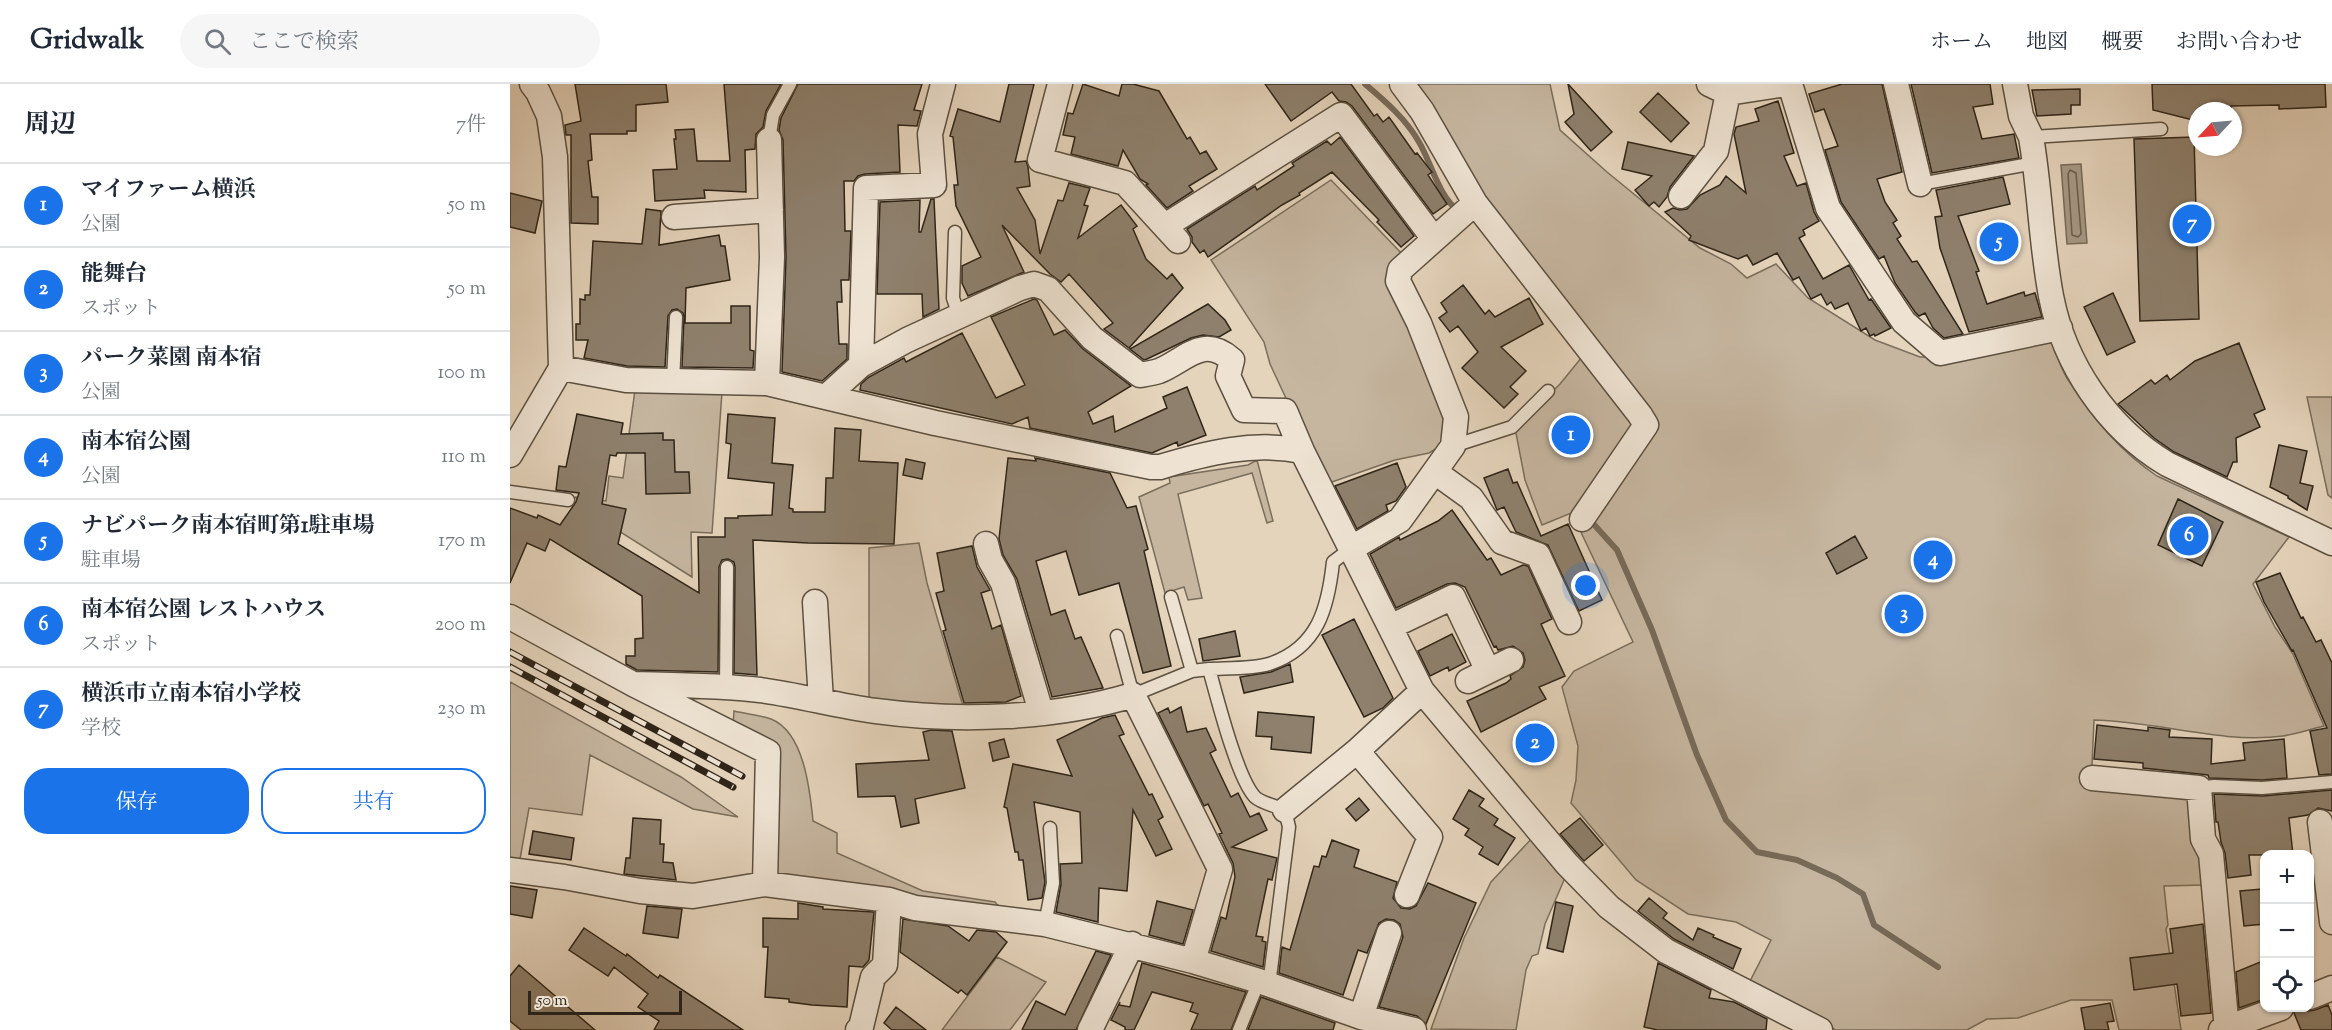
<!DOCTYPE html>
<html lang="ja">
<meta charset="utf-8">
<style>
body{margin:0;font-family:"Sorts Mill Goudy","Noto Serif JP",serif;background:#f6f6f7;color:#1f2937}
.controls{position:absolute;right:18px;bottom:18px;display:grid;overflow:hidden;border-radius:12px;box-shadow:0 2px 4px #0004}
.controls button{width:54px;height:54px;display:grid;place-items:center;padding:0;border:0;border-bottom:2px solid #e0e1e3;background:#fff;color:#1f2937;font:30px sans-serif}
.compass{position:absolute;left:1678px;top:18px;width:54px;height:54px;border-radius:50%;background:#fff;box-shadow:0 2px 4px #0004;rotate:244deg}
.scale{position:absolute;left:18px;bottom:15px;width:154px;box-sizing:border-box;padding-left:6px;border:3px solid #2f2518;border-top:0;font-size:16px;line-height:21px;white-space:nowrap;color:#2f2518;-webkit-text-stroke:4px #eee3d3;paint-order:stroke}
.you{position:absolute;left:1076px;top:502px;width:21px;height:21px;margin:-15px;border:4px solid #fff;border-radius:50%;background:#1a73e8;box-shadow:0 0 0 9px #1a73e833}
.badge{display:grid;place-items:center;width:39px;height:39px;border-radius:50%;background:#1a73e8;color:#fff;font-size:20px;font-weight:700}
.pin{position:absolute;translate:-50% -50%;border:3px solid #fff;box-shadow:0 2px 6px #0006}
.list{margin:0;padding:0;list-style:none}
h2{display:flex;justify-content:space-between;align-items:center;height:78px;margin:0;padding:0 24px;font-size:26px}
h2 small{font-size:20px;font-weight:400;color:#747a83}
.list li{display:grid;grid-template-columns:39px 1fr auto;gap:18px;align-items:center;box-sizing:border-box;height:84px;padding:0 24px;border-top:2px solid #e0e1e3}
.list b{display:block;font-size:22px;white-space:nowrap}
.list p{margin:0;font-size:20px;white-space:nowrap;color:#747a83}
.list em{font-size:20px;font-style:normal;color:#747a83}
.actions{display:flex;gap:12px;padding:18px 24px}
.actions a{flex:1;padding:14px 0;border:2px solid #1a73e8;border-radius:24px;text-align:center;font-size:21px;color:#1a73e8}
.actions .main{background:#1a73e8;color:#fff}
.icon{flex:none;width:33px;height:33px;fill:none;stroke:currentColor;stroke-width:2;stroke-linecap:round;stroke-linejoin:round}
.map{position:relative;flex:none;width:1822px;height:946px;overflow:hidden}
header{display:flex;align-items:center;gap:36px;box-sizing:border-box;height:84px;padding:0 30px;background:#fff;border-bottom:2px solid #e0e1e3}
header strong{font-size:28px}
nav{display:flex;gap:33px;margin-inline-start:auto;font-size:21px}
.search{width:420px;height:54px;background:#f6f6f7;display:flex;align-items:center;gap:15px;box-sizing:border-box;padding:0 21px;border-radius:33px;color:#747a83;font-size:22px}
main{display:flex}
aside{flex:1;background:#fff}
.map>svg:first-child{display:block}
.green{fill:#c6b6a0;stroke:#7a6e5c;stroke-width:1.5}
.water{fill:#a79884;stroke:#776a59;stroke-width:1.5}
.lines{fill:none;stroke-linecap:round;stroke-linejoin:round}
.shore{stroke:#6b5e4e;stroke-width:1.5}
.stream{stroke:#776a59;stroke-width:6}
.building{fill:#8e806d;stroke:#2f2518;stroke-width:1.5}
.service-casing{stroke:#5c5141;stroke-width:15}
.minor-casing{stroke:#5c5141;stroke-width:27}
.service{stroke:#eee3d3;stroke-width:12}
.minor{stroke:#eee3d3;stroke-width:24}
.rail-casing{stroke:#2f2518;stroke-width:7}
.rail{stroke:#eee3d3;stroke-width:4.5;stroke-dasharray:14;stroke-linecap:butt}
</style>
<header>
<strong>Gridwalk</strong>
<div class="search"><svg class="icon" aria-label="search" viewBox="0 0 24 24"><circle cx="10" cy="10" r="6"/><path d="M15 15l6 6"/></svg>ここで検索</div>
<nav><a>ホーム</a><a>地図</a><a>概要</a><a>お問い合わせ</a></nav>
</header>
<main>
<aside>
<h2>周辺<small>7件</small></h2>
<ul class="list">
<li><span class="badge">1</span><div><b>マイファーム横浜</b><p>公園</p></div><em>50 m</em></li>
<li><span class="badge">2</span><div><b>能舞台</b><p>スポット</p></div><em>50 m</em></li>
<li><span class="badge">3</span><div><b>パーク菜園 南本宿</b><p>公園</p></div><em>100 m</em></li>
<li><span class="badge">4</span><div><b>南本宿公園</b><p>公園</p></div><em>110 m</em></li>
<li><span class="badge">5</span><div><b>ナビパーク南本宿町第1駐車場</b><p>駐車場</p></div><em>170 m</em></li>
<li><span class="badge">6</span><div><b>南本宿公園 レストハウス</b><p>スポット</p></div><em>200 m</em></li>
<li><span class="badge">7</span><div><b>横浜市立南本宿小学校</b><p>学校</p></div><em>230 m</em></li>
</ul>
<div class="actions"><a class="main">保存</a><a>共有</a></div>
</aside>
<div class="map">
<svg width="1822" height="946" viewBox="0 0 1822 946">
<rect width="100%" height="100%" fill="#e5d4bc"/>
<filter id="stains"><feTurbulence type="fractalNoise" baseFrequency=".00333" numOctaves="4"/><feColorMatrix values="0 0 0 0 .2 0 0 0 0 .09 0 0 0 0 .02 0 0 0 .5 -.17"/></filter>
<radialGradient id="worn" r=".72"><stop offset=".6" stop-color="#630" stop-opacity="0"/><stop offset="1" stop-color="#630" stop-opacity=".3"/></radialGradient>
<path class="green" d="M900,0H1040L1050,46L1097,88L1190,164L1221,180L1237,194L1266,180L1298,214L1365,256L1410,273H1429L1539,251C1545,265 1549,281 1557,294C1580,331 1611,368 1647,392L1779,453L1743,500L1765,543L1783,570L1814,642C1801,645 1787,650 1773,652C1710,660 1647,637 1584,636L1581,703L1678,712L1694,776V801L1654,802L1658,841L1656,845L1671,946H1609L1602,916H1561L1508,934L1477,935L1457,946H1326L1267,920L1237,903L1261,856L1226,838L1178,830L1126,796L1061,719L1066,696L1068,662L1052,603L1064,587L1123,558L1069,444L1142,336L979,123Z
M821,96L895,173L882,185L936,334L934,360L919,369L885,376L816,400L760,280L754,258L701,176Z
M1072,273L1123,341L1064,428L1032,441L1015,396L1005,344L1050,300Z
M125,306L212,308L202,449L181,448L182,493L88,434L91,427L65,413L96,417L99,392L113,394Z
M1797,313H1822V414L1818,411Z
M747,376L763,437L757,439L742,389L668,410L692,514L678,516L674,503L655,509L629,413L660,399L659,393L738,381Z
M409,459L417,499L455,629L359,621V464Z
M0,598L171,693L228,733L183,725L80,671L72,731L19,724L9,781L0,780Z
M224,627C236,630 250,631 261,635C294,648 300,706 303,737L327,749V769L413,807L485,818L490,824L266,795L270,675L223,643Z
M1025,751L1058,787L1035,840L1028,870L1022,872L1016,886L1006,946L921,945L954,854L981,798Z
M487,873L536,898L500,946H432Z"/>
<path class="water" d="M1571,80L1577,159L1557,160L1551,81Z"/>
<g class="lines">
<path class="shore" d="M1560,86L1566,89L1571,150L1568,153L1562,151L1558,90Z"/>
<path class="stream" d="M855,0C875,17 896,35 909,58C921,78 929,114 949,127
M1079,435L1107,466L1142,546L1187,671L1216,736L1247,768L1287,776L1327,794L1353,810L1364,841L1428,883"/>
</g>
<path class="building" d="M65,0H156L158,18L126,21V47H117V50H80L82,76L78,77L82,113H88V140L61,139V51H56L55,41L71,37Z
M214,0H271L256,27L253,43L246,50L245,65L235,66L236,108L194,106L195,114L145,117L143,86L167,85L164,55H166L165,46L184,45L187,77H220Z
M288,0H412L404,26L411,27L407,42L388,41L390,88L355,90L348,92L344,97H334L335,147H341L339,196H331L332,218H327L329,260H337V275L312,297L272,288L276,173L273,56L269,46L271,34Z
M499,0H524L505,78L516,77L518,83L520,102L507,104L525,136L530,170L548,116L553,117L559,99L580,104L574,121L578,122L568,154L611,121L627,142L623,145L636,175L657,195L662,190L673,204L619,264L594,245L603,239L559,190L551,198L540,190L492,141L514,188L458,212L452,199V182L471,173L446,122L444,101H448L443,53L440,52L448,25L490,38Z
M573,0L609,12L612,0H623L649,7L677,55L680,53L690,70L696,67L707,85L679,102L683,107L657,124L636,101L638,100L630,95L613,66L608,82L561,70L565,53L553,51L558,29L563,30Z
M755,0H841L864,32L867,30L873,38L879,33L905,70L907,69L922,88L918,91L937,120L923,130L842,22L836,18L829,17L822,8L781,37Z
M1058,0L1102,48L1081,67L1055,38L1064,30Z
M1332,0H1372L1392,88L1367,95L1375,118L1387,136L1383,139L1391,152L1387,155L1402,178L1407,177L1453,250L1434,254L1423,244L1415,229L1409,232L1405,228L1385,199L1374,172L1369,175L1331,118L1315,66L1328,62L1314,25L1305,28L1299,10Z
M1401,0H1480L1483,20L1463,23L1472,55L1504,50L1509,74L1422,89Z
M1642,0H1815L1816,23L1769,25V21L1721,22V27H1687V37L1643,26Z
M1570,5V21H1561V30L1527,32L1522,6Z
M1148,9L1179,39L1161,58L1130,28Z
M1268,17L1284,69L1274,72L1287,102L1296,99L1304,128L1309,137L1293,146L1295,151L1289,154L1313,195L1339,181L1359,216L1361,215L1381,244L1365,252L1364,250L1360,252L1356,244L1351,247L1338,219L1325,225L1321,218L1317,221L1311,210L1301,215L1289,193L1283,196L1267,169L1243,181L1237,171L1228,175L1179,156L1181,152L1155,128L1163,124L1170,126L1177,125L1190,111L1210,101L1216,92L1236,109L1224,50L1226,43L1249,37L1245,25Z
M830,53L904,152L891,163L867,138L869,136L822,88L789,109L790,111L772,121L698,173L694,166L690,169L682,158V153L677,145L745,102L747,106L784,82L782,79L817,57L821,61Z
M1684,53L1689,235L1630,237L1624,55Z
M1118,58L1184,72L1160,103L1157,113L1149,123L1144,118L1139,122L1125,106L1142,92L1112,85Z
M1493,93L1500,120L1448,132L1469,187L1466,188L1477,220L1514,208L1515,212L1525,209L1532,233L1459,248L1430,164L1425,133L1432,132L1426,106Z
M0,109L32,117L25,149L0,143Z
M421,115H424L429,225L413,233L412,210H367L370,118L410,116L409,148H411Z
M136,125L151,127L149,161L209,151L211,162H215L220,196L176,204L175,239H221V222H240V266L244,267L243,284L172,283L174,233L173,229L167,225L162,226L158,232L155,283L117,282L74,274L78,256H66V240H70V215L75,216V211H80L83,157L132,160Z
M953,201L975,230L979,226L985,233L1019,214L1033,240L991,263L1016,287L1000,303L1008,310L994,324L952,284L968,268L948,242L940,248L929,234L937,228L931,219Z
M1603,209L1625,258L1597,271L1574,223Z
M524,215L527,216L544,251L555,246L573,265L621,302L578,328L583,340L603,332L605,348L657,324L653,313L677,303L696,351L668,362L667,358L642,369L520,344L518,333L502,340L350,306L351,300L359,293L394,274L396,278L452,249L486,314L515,301L481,233Z
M698,220L715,236L721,246L709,253L693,251L681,254L637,275L634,276L620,265Z
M1729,259L1755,325L1744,330L1750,343L1726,354L1727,378H1723L1717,393L1664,368L1644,354L1608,320L1641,296L1645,300L1657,291L1660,296L1685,277Z
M67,330L113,339L111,350L153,349V356H164L165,388H179L180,409L136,410L135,369H107L106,372L100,371L92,420L116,425L108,460L189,509L188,453H215V434H228V432L262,431L264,399L218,394L221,360L216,359L218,330L265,334L262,379L283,381L279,424L283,425V428H315L316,394H323L325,344L351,346L349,377L388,379L384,460L298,459L243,456L247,591L224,589L225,483L224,478L218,475L212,476L209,483L208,588L127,586L116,580V572H125V555L133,554L132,512L40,455L35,467L17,459L0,499V424L27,434L28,431L50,441L66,418L69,409L46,406L49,382L56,383Z
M1769,361L1797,367L1790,399L1803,402L1797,426L1778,414V412L1760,403Z
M498,374L526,377L525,374L600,389L617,424L626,422L638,465L634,467L661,582L633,589L609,499L569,511L556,467L526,477L541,531L555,526L565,555L571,553L593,604L542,613L507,495L493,471L489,455Z
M396,375L415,379L412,395L393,391Z
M887,379L896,403L886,417L876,421L878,427L847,445L825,402Z
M998,385L1003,399L1007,398L1031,452L1058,440L1092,516L1069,527L1038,461L1006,448L994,423L987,426L974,394Z
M1668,415L1713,438L1692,482L1648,461Z
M942,426L977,476L981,474L991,491L1013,481L1018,482L1042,535L1031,540L1055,592L1029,603L1036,615L971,648L957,617L996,599L1001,595L1000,592L1013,583L1015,576L1013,569L1003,562L988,566L986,562L984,563L955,503L945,499L937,500L886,524L860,470L889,453L890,456L928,437Z
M1345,452L1357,474L1327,490L1316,469Z
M462,462L467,483L480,506L471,509L482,545L491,541L511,612L496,618L454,619L433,547L436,546L426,509L434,507L427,469Z
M1770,489L1791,534L1793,533L1806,558L1811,556L1822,579V690L1809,691L1800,647L1817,644L1783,566L1782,567L1754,518L1746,498Z
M844,535L883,614L873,624L854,633L812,551Z
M725,547L730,572L693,577L689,555Z
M942,550L956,578L939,587L938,583L920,592L908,567Z
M780,580L783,598L734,609L730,593L761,588Z
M671,623L677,648L696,644L706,666L700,669L721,713L728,709L740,733L749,729L757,746L722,763L767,774L762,796L758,795L746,852L753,853L752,857L756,858L753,883L701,867L711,833L716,835L725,793L723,779L709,750L712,749L698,720L694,722L648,629L658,624L660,629Z
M748,628L804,633L801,669L761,665L762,653L746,652Z
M605,631L614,650L609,652L639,711L642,710L653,733L648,736L662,765L646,772L623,726L617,807L589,804L588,838L546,828L551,800L550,780L572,779L570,728L524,718L535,798L532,814L518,816L513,776H509L508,768H505L497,724L494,723L503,680L562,692L547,656L592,634Z
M1587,641L1638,647V643L1660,646L1659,653L1702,655L1701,680L1735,676L1733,659L1774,655L1777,694L1752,696L1699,694L1698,691L1633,684V679L1584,675Z
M421,646L442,647L455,704L405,715L409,739L391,743L385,712L348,713L346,680L419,676L413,648Z
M1016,646L1041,654L1035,672L1010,664Z
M494,655L499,673L483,677L479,659Z
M959,706L974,715L969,722L988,735L984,741L1005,754L988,781L969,770L973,763L955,751L959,745L943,735Z
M1822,706V727L1808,724L1798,731L1779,734L1783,771H1739L1741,791L1718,794L1715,769L1711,758L1708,738H1706L1704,710L1753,712Z
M849,714L859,726L846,737L836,725Z
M123,734L151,736L150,760H154L153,778L163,779L166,796L114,790L116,774H120Z
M1070,734L1093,761L1074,777L1050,750Z
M23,747L64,754L61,776L19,770Z
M822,756L849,766L844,783L887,798L883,814L891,824L900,825L906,822L918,799L966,819L916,940L907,932L869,923L893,853L890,840L884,836L876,835L869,839L857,869L848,866L833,911L769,889L772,863L780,866L804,782L809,783L812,772L816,773Z
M0,802L27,806L22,834L0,830Z
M1752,805L1755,840L1734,842L1730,807Z
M1139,814L1157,829L1153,834L1183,856L1188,844L1204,851L1203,853L1231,865L1223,885L1164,855L1128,827Z
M647,817L683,826L673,860L639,851Z
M1046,818L1063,822L1053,868L1037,864Z
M288,819L313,823V825L364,828L359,876L353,883L339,882L337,923L302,921L279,918V915L255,913L258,863H253V834L288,835Z
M137,822L172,825L168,854L133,849Z
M393,835L438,842L459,857L467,846L486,848L497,858L457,911L451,906L448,909L390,868Z
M1693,840L1701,929L1671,932L1667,900L1624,906L1620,874L1663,869L1660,845Z
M74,844L116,872L117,870L148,894L150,891L233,946H144L149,937L128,923L138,910L104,883L98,892L59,866Z
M586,867L601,871L566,946H512L526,917L555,931Z
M1755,876V915L1729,924L1726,888Z
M632,879L736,908L721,946H681L688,930L680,927L683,919L642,908L624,946H615V943L601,936L610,918L609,921L620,923Z
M1148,879L1201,906L1199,914L1224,918L1257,935L1256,946H1148L1134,943Z
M9,881L85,946H11L0,937V892Z
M751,913L825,939L823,946H738Z
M1600,919L1604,937L1597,938L1599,946H1575L1571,924Z
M1818,921L1822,931V946H1791L1784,929L1785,925L1791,924L1798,927L1805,926Z
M386,923L416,946H382L374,939Z"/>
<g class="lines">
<g class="service-casing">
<path id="service" d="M1521,53L1651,45
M259,56L263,31L280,0
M1410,100L1525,79
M445,148L443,214L449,232
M163,298L166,233
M943,362L1002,343L1038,307
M0,408L58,416
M661,513L682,587
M607,552L623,611L682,587L699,585C707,613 727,694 745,713C751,719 766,722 775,726L779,743L759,901
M699,585C716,584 743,585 759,580C808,564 818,524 823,478L840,465
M216,603L217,483
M1689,704L1704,702L1752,704L1822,698
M535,840L543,799L540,744
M729,946L749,897"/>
</g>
<g class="minor-casing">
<path id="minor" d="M550,0L530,76L615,99L668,157
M1199,0L1218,9L1276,0
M1280,0L1318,124L1394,238L1430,269L1550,244
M1386,0L1410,100
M1505,0L1511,32L1521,53C1530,105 1531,159 1541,212C1554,280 1597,344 1657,380L1822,459
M1171,112L1206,67L1218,9
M965,119L1130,331L1136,341L1072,435
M164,133L261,126
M655,142L831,31L924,155
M351,281L356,104L424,101L420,50L433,0
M51,284L116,296L257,299L425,339L641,383H650C696,369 744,357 792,367L912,607L1057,780L1099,823L1156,867L1310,946
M257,299L262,173L259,56
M317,312L351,281L397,256L510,204L524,200L538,205L582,254L630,291C636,290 643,289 649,287C676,276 693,250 722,276L718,292L734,326L775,327L792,367
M0,371L51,284L45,73L39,32L28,8L22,0
M925,388L961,414L992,458L1028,471L1059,538
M476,460L480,476L493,499L531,628
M840,465L890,436L943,362L946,333L909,239L888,197L890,186L965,119L912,27L892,0
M305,518L311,617
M0,533L123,600L258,668L255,800
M880,543L943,513L978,587
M958,597L1001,576
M123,600C165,601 208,601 250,606C289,611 327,622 366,627C448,638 544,635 623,611L710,785L683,877
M847,667L920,753L897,811
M1582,694L1689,704L1693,755L1701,770L1717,946
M775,726L847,667L912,607
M1810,738L1822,838
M0,786L54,793L130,807L183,812L255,800L379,816L405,824L535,840L683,877L749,897L851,933L904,946
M1800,913L1822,904
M851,933L879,849
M348,946L351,943L363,893L375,881L379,816
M580,946L622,860
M1711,946L1771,924"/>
</g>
<use href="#service" class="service"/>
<use href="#minor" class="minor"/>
<g class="rail-casing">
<path id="rail" d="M0,568L232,692
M0,583L223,703"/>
</g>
<use href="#rail" class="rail"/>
</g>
<rect width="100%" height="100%" filter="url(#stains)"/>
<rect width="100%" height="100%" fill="url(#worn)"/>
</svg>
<div class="controls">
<button>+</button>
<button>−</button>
<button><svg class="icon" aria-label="locate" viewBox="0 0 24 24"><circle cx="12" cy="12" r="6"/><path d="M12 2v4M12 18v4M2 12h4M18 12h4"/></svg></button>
</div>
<svg class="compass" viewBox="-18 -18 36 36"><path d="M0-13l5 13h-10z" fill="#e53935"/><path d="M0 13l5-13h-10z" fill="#747a83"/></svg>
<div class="scale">50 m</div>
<div class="you"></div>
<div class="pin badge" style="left:1061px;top:351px">1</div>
<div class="pin badge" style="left:1025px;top:659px">2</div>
<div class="pin badge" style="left:1394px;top:530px">3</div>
<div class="pin badge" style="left:1423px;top:476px">4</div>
<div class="pin badge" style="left:1489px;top:158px">5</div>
<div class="pin badge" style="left:1679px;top:452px">6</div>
<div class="pin badge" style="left:1682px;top:140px">7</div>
</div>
</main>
